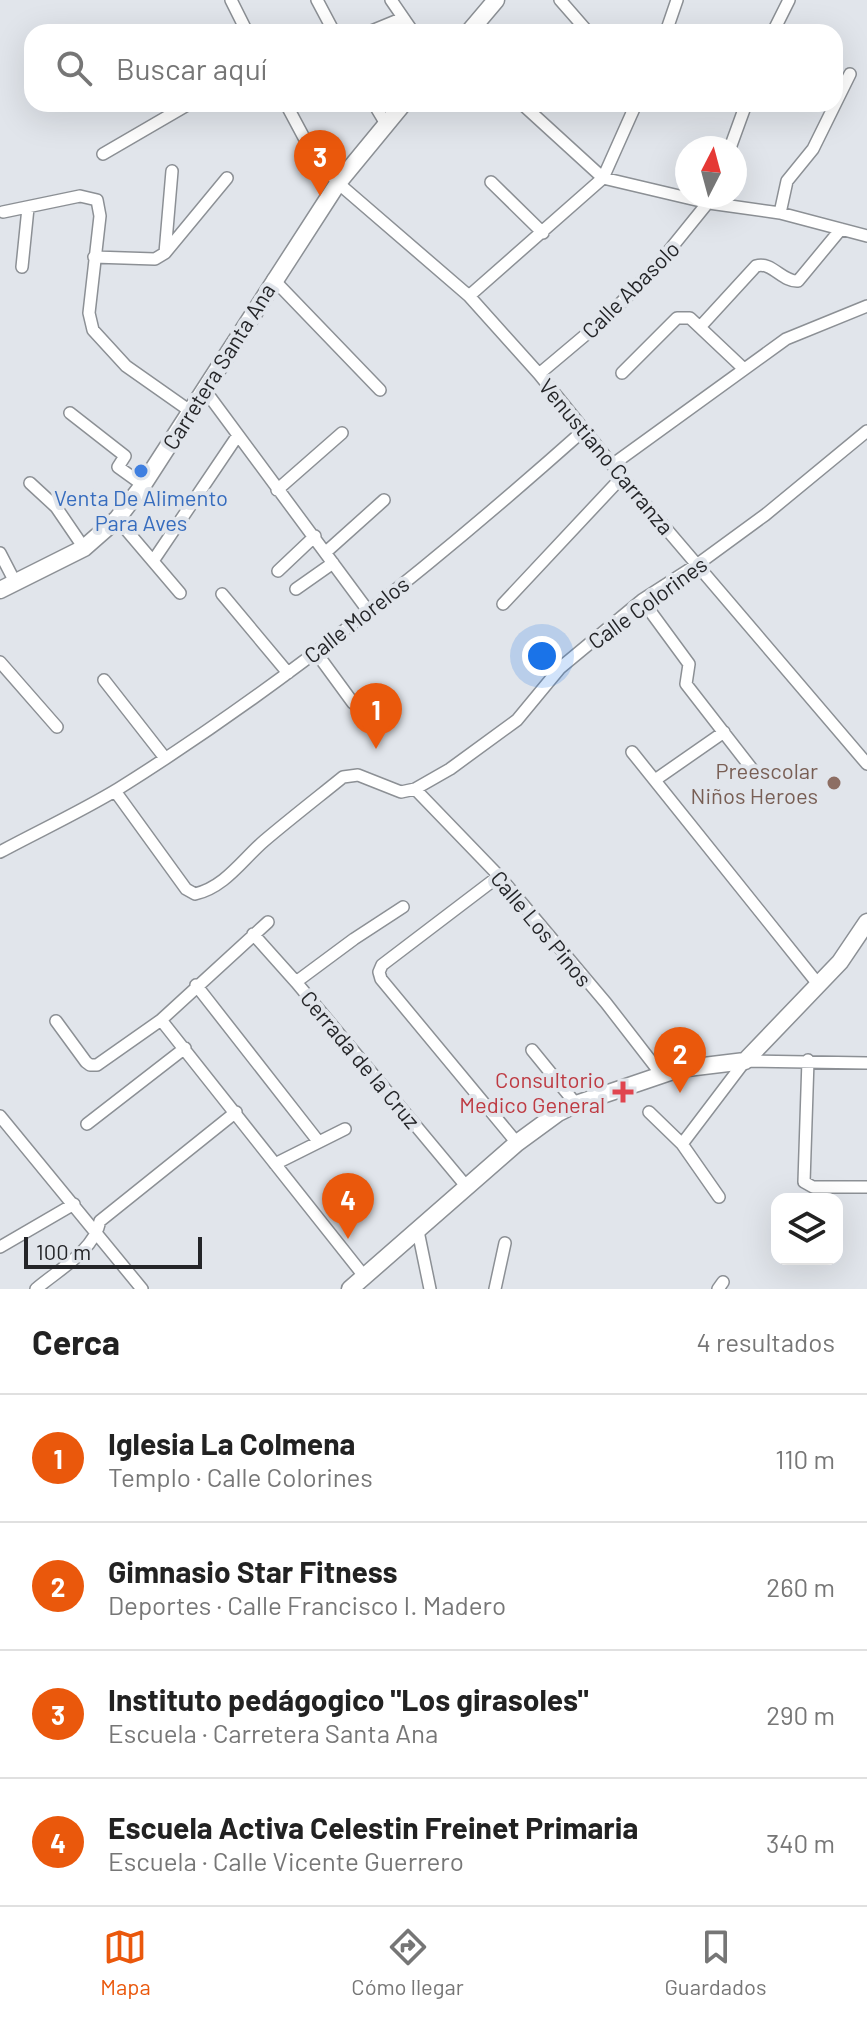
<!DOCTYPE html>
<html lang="es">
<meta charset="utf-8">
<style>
body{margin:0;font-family:Barlow,sans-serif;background:#f6f6f6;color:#222}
.controls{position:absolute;right:24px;bottom:24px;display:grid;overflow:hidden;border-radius:16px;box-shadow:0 8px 32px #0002}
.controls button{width:72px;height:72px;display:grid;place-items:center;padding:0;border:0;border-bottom:2px solid #e0e0e0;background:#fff;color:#222;font:40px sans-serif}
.compass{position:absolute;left:675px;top:136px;width:72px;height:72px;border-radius:50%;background:#fff;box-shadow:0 8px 32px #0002;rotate:6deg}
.scale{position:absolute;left:24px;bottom:20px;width:178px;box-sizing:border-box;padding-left:8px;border:4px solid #242528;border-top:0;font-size:22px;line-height:28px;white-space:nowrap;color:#242528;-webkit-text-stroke:6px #e1e5eb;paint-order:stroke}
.you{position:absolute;left:542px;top:656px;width:28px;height:28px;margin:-20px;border:6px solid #fff;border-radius:50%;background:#1a73e8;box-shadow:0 0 0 12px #1a73e833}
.badge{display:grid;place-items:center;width:52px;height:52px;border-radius:50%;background:#ea580c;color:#fff;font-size:26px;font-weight:700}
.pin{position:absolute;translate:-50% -66px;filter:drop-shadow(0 2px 4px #0008)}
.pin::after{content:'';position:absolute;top:42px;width:28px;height:24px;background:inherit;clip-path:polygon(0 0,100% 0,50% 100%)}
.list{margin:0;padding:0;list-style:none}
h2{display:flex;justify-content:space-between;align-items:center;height:104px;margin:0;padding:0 32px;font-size:34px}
h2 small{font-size:26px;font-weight:400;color:#767676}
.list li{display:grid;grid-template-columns:52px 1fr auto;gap:24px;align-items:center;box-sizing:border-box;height:128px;padding:0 32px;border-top:2px solid #e0e0e0}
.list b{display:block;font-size:30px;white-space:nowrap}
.list p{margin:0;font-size:26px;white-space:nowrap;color:#767676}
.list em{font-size:26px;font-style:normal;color:#767676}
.icon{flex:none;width:44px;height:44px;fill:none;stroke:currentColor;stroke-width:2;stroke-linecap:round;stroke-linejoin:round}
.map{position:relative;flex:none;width:867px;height:1289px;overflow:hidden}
.search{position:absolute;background:#fff;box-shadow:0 8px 32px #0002;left:24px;right:24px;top:24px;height:88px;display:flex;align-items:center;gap:20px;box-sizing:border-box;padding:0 28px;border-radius:24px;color:#767676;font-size:30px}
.sheet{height:616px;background:#fff}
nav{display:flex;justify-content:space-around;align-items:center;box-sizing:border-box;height:112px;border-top:2px solid #e0e0e0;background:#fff;font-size:22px;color:#767676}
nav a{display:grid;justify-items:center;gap:4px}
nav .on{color:#ea580c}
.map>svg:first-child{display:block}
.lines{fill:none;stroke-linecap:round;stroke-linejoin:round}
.street-casing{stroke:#8c9095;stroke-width:14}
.secondary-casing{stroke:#8c9095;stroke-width:19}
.street{stroke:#fff;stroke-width:11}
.secondary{stroke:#fff;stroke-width:16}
.shop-dot{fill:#3f7fe0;stroke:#e1e5eb;stroke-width:3}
.education-dot{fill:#8d6e63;stroke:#e1e5eb;stroke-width:3}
.health-dot{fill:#e0444e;stroke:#e1e5eb;stroke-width:3}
.labels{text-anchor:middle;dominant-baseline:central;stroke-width:8;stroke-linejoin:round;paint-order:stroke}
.street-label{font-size:22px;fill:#242528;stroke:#e1e5eb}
.shop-label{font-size:22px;fill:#366cbe;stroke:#e1e5eb}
.education-label{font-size:22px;fill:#785e54;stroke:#e1e5eb;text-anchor:end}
.health-label{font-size:22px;fill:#be3a42;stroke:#e1e5eb;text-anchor:end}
</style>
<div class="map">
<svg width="867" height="1289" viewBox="0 0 867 1289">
<rect width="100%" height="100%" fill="#e1e5eb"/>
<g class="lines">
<g class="street-casing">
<path id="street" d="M231,0L247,32
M317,0L334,32
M391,0L413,32
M560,0L588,32
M369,32L403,18
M666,32L677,0
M773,32L789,0
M286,104L309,147L338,183L469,296L539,374L622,477L867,764
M374,104L386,124
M522,104L603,178L709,203L780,213L867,236
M730,148L746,104
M103,154L189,104
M491,182L543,233
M3,212L80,196L97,200L100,216L89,313L93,330L126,366L190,411
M780,213L787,181L813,149L850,74
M165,253L172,171
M94,257L155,259L165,253L227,178
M22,267L28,208
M273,279L380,390
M469,296L603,178L636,104
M700,327L756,266C772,261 782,282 798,281L841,229
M622,373L677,318H690L744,369
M539,374L608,316L655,268L710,200
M204,389L369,612
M70,413L125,456L118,467L143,485
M612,465L786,339L867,306
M30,483L56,507L84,548
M277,490L342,433
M117,519L180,593
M326,552L384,500
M0,553L15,582
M153,561L238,435
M278,571L315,536
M296,589L333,563
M222,594L288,673
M642,600L689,664L686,684L752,769
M503,604L622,477
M315,651L353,703
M0,662L57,727
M104,680L165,758
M632,752L818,984
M655,780L724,732
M415,789L499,876L606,1003L661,1074
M115,791L186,889L195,894C225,887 242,860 264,841C290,819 317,798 343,777L358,775L401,792L415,789L450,769L517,720L560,668L642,600L698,564L765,515L867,431
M0,852C39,831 80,812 118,789C284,685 438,560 584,430
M499,876L382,965L379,972L381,979L517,1143
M253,934L296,982L466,1186
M296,982L354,939L403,907
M196,985L318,1141
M161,1020L364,1276
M56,1021L86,1062L90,1065H97L161,1020L268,922
M532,1050L576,1104
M808,1060L804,1182L813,1187H867
M649,1112L682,1144L719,1197
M0,1116L142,1289
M87,1124L185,1048
M682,1144L745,1061L867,1063
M275,1164L345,1129
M418,1231L430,1289
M0,1247L74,1204
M36,1289C58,1270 94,1251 100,1221L236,1112
M495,1289L505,1243
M718,1289L723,1282"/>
</g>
<g class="secondary-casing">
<path id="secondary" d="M469,32L496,0
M0,590L84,548L117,519L143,485L338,183L403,104
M350,1289L517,1143L558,1113L576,1104L679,1069L745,1061L840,962L867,922"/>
</g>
<use href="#street" class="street"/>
<use href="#secondary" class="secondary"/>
</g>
<circle class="shop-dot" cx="141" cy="471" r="8"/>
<circle class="education-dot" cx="834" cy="783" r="8"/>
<path class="health-dot" d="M619 1080h8v8h8v8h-8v8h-8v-8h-8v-8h8z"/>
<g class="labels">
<g class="street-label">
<text transform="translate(630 289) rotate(-45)">Calle Abasolo</text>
<text transform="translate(218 366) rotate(-58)">Carretera Santa Ana</text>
<text transform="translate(607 456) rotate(50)">Venustiano Carranza</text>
<text transform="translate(647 602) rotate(-36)">Calle Colorines</text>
<text transform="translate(356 619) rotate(-38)">Calle Morelos</text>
<text transform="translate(542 928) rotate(50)">Calle Los Pinos</text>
<text transform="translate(361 1059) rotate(50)">Cerrada de la Cruz</text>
</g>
<g class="shop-label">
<text x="141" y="497">Venta De Alimento<tspan x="141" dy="25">Para Aves</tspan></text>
</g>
<g class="education-label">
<text x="818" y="770">Preescolar<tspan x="818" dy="25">Niños Heroes</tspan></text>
</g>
<g class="health-label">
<text x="605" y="1079">Consultorio<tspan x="605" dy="25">Medico General</tspan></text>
</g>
</g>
</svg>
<div class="controls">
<button><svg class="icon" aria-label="layers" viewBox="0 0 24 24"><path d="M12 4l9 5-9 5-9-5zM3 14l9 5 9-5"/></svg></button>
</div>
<svg class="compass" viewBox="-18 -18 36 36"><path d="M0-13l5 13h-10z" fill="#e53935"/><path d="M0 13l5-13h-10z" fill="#767676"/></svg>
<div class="scale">100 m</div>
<div class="you"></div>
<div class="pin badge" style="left:376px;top:749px">1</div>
<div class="pin badge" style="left:680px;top:1093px">2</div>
<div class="pin badge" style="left:320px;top:196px">3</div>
<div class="pin badge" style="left:348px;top:1239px">4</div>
<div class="search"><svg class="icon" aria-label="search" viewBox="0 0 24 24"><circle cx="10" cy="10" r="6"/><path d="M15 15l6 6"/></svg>Buscar aquí</div>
</div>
<section class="sheet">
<h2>Cerca<small>4 resultados</small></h2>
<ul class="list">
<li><span class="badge">1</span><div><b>Iglesia La Colmena</b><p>Templo · Calle Colorines</p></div><em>110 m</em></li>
<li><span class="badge">2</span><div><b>Gimnasio Star Fitness</b><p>Deportes · Calle Francisco I. Madero</p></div><em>260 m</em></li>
<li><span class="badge">3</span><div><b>Instituto pedágogico &quot;Los girasoles&quot;</b><p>Escuela · Carretera Santa Ana</p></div><em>290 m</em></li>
<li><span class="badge">4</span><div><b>Escuela Activa Celestin Freinet Primaria</b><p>Escuela · Calle Vicente Guerrero</p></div><em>340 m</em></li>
</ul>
</section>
<nav>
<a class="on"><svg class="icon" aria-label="map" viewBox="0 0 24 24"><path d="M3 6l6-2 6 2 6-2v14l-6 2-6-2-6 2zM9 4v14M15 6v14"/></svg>Mapa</a>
<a><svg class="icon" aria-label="directions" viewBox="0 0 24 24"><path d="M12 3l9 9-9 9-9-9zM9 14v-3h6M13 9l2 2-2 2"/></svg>Cómo llegar</a>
<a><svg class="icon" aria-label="saved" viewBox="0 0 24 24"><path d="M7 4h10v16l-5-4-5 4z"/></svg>Guardados</a>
</nav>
